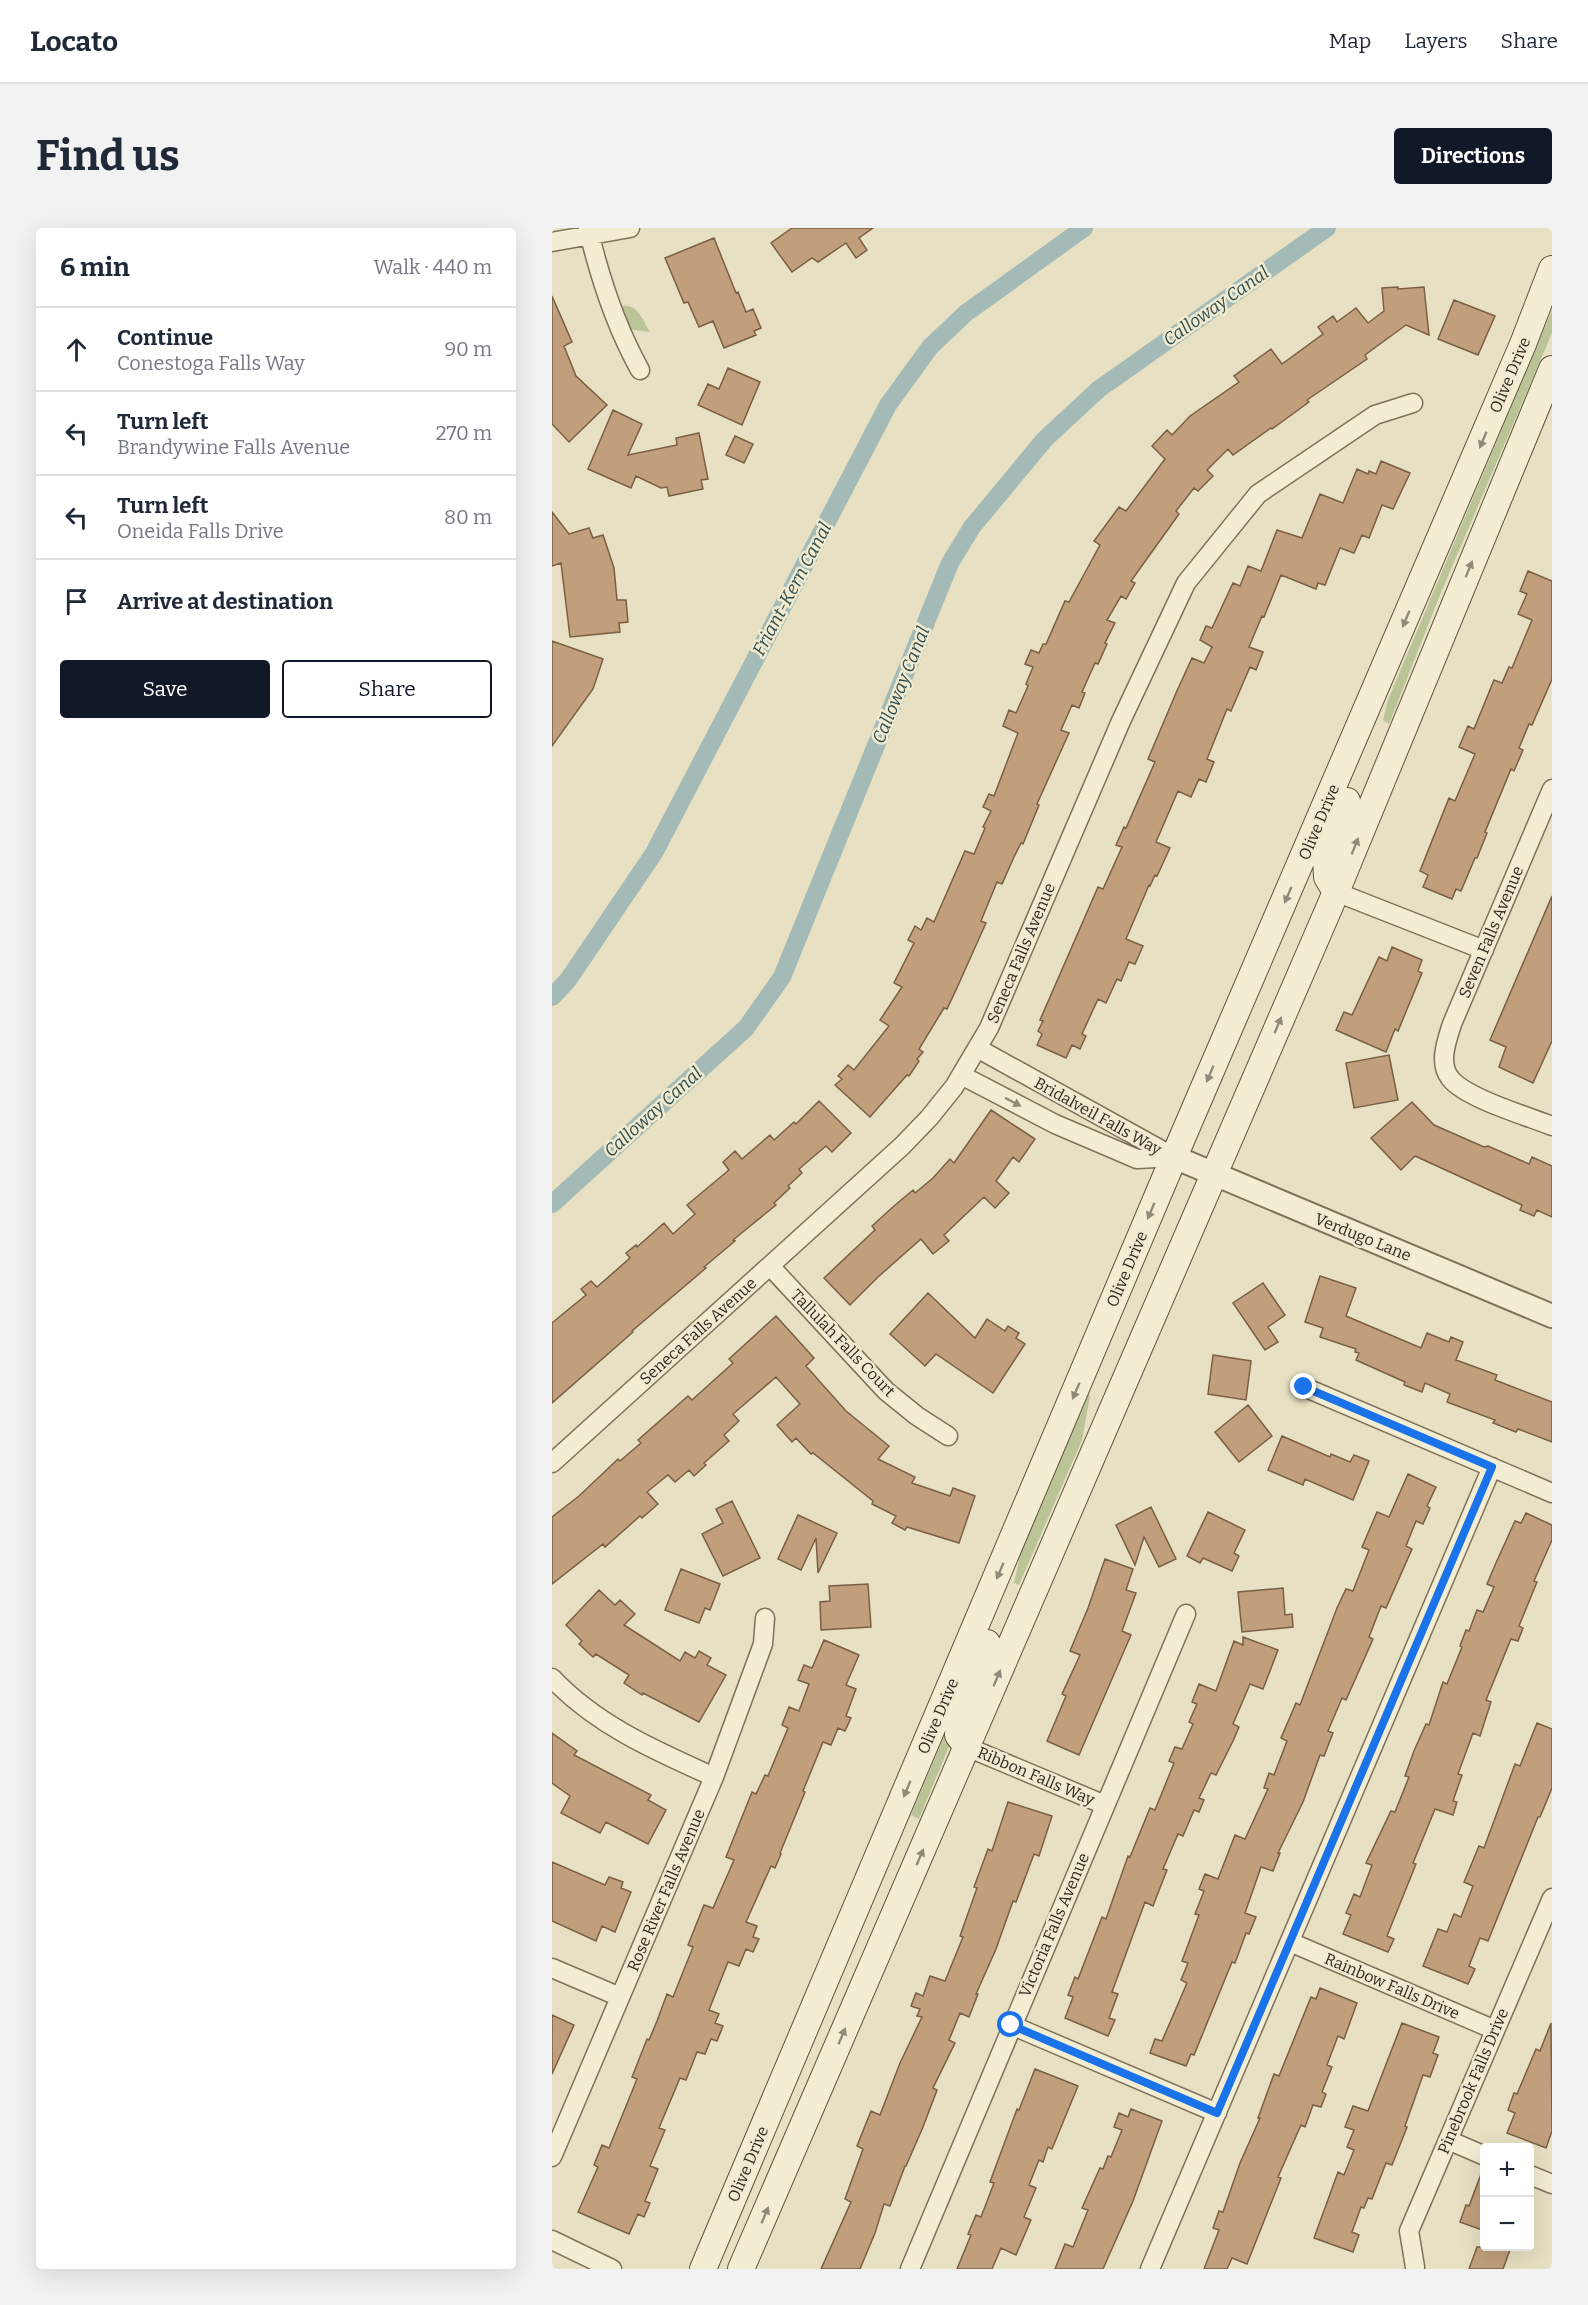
<!DOCTYPE html>
<meta charset="utf-8">
<style>
body{margin:0;font-family:Bitter,serif;background:#f2f2f3;color:#1f2937}
.controls{position:absolute;right:18px;bottom:18px;display:grid;overflow:hidden;border-radius:6px;box-shadow:0 6px 24px #0002}
.controls button{width:54px;height:54px;display:grid;place-items:center;padding:0;border:0;border-bottom:2px solid #e0e1e3;background:#fff;color:#1f2937;font:30px sans-serif}
.stop{position:absolute;width:18px;height:18px;margin:-14px;border:4px solid #1a73e8;border-radius:50%;background:#fff}
.stop.end{background:#1a73e8;border-color:#fff;box-shadow:0 2px 6px #0008}
.list{margin:0;padding:0;list-style:none}
h2{display:flex;justify-content:space-between;align-items:center;height:78px;margin:0;padding:0 24px;font-size:26px}
h2 small{font-size:20px;font-weight:400;color:#747a83}
.list li{display:grid;grid-template-columns:39px 1fr auto;gap:18px;align-items:center;box-sizing:border-box;height:84px;padding:0 24px;border-top:2px solid #e0e1e3}
.list b{display:block;font-size:22px;white-space:nowrap}
.list p{margin:0;font-size:20px;white-space:nowrap;color:#747a83}
.list em{font-size:20px;font-style:normal;color:#747a83}
.actions{display:flex;gap:12px;padding:18px 24px}
.actions a{flex:1;padding:14px 0;border:2px solid #111827;border-radius:6px;text-align:center;font-size:21px;color:#111827}
.actions .main{background:#111827;color:#fff}
.icon{flex:none;width:33px;height:33px;fill:none;stroke:currentColor;stroke-width:2;stroke-linecap:round;stroke-linejoin:round}
.map{position:relative;flex:none;width:1000px;height:2041px;overflow:hidden;border-radius:6px}
header{display:flex;align-items:center;gap:36px;box-sizing:border-box;height:84px;padding:0 30px;background:#fff;border-bottom:2px solid #e0e1e3}
header strong{font-size:28px}
nav{display:flex;gap:33px;margin-inline-start:auto;font-size:21px}
.intro{display:flex;align-items:center;justify-content:space-between;box-sizing:border-box;height:144px;padding:0 36px}
h1{margin:0;font-size:42px}
.button{padding:15px 27px;border-radius:6px;background:#111827;color:#fff;font-size:21px;font-weight:700}
main{display:flex;gap:36px;padding:0 36px}
aside{flex:1;background:#fff;border-radius:6px;box-shadow:0 6px 24px #0002}
.map>svg:first-child{display:block}
.green{fill:#bac497}
.lines{fill:none;stroke-linecap:round;stroke-linejoin:round}
.canal{stroke:#a4bab6;stroke-width:18}
.building{fill:#c19f7c;stroke:#7b5f44;stroke-width:1.5}
.minor-casing{stroke:#7f715b;stroke-width:21}
.tertiary-casing{stroke:#7f715b;stroke-width:26}
.secondary-casing{stroke:#60533f;stroke-width:28}
.minor{stroke:#f3edd4;stroke-width:18}
.tertiary{stroke:#f3edd4;stroke-width:22}
.secondary{stroke:#f3edd4;stroke-width:26}
.oneway{fill:#928a79}
.route{stroke:#1a73e8;stroke-width:8}
.labels{text-anchor:middle;dominant-baseline:central;stroke-width:5;stroke-linejoin:round;paint-order:stroke}
.street-label{font-size:16px;fill:#30281e;stroke:#f0ead0}
.water-label{font-size:18px;font-style:italic;fill:#2f4d4e;stroke:#f0ead0}
</style>
<header>
<strong>Locato</strong>
<nav><a>Map</a><a>Layers</a><a>Share</a></nav>
</header>
<div class="intro"><h1>Find us</h1><a class="button">Directions</a></div>
<main>
<aside>
<h2>6 min<small>Walk · 440 m</small></h2>
<ul class="list">
<li><svg class="icon" aria-label="ahead" viewBox="0 0 24 24"><path d="M12 20V5M6 11l6-6 6 6"/></svg><div><b>Continue</b><p>Conestoga Falls Way</p></div><em>90 m</em></li>
<li><svg class="icon" aria-label="left" viewBox="0 0 24 24"><path d="M17 20v-9H6M10 6l-5 5 5 5"/></svg><div><b>Turn left</b><p>Brandywine Falls Avenue</p></div><em>270 m</em></li>
<li><svg class="icon" aria-label="left" viewBox="0 0 24 24"><path d="M17 20v-9H6M10 6l-5 5 5 5"/></svg><div><b>Turn left</b><p>Oneida Falls Drive</p></div><em>80 m</em></li>
<li><svg class="icon" aria-label="arrive" viewBox="0 0 24 24"><path d="M6 21V4h12l-3 4 3 4H6"/></svg><div><b>Arrive at destination</b></div></li>
</ul>
<div class="actions"><a class="main">Save</a><a>Share</a></div>
</aside>
<div class="map">
<svg width="1000" height="2041" viewBox="0 0 1000 2041">
<rect width="100%" height="100%" fill="#e7e0c2"/>
<path class="green" d="M71,78C86,76 91,93 98,104L61,99L65,81Z
M1000,82V105L888,367L837,496L831,492L836,472Z
M534,1163L538,1168L530,1212L467,1357L462,1355L469,1323Z
M394,1504L401,1509L367,1591L359,1587Z"/>
<g class="lines">
<path class="canal" d="M0,769L16,752L102,625L336,177L378,119L414,85L532,0
M0,976L194,800L230,749L398,335L420,299L493,211L547,161L775,0"/>
</g>
<path class="building" d="M240,0H321L307,10L315,22L304,30L294,15L266,34L260,30L240,44L219,15Z
M162,10L184,65L186,64L194,84L201,81L209,100L202,103L204,107L172,120L161,93L147,99L136,74L132,75L113,30Z
M846,59V61L872,59L877,107L854,97L813,127L815,131L755,172L757,174L720,201L719,200L681,227L676,221L655,242L661,248L646,263L642,260L624,283L627,286L579,353L583,355L574,371L569,368L555,392L563,395L553,415L555,416L546,436L543,435L530,464L533,465L527,480L520,477L509,502L517,505L485,576L487,577L471,616L469,615L462,629L450,656L445,654L429,693L434,695L404,762L395,781L392,780L367,821L371,824L365,831L367,833L357,848L355,847L318,889L283,857L290,851L286,848L296,837L302,842L337,798L328,792L350,759L342,755L362,715L356,712L363,698L369,702L375,690L382,694L413,623L422,626L433,600L431,599L439,583L431,579L437,566L442,568L466,505L451,498L457,482L464,485L476,458L474,456L481,439L473,436L479,422L487,425L491,416H494L513,373L517,374L548,317L542,313L567,279L574,283L613,231L600,218L615,202L620,207L638,188L687,154L682,148L719,121L730,136L771,106L766,99L781,88L785,94L804,80L816,95L832,83L830,60Z
M0,68L20,114L12,118L24,148L55,177L17,214L0,196Z
M902,72L943,88L926,127L886,111Z
M176,140L208,154L190,197L146,177L156,156L167,161Z
M61,182L90,196L76,227L125,217L124,210L147,205L156,251L149,252L151,261L117,268L115,259L109,260L84,248L79,260L36,241Z
M183,208L201,216L192,235L174,227Z
M829,233L858,245L841,281L830,277L817,310L810,307L802,325L788,320L773,357L766,355L764,361L729,347L712,389L710,388L697,419L711,424L704,442L698,439L679,483L675,481L655,531L662,534L654,554L647,551L639,569L626,563L604,614L618,620L605,648L603,647L598,658L597,657L574,711L591,718L583,736L577,734L569,753L565,751L554,775L546,771L530,806L534,808L528,821L520,817L514,830L485,817L490,806L486,803L491,793L488,792L546,659L551,661L570,619L564,617L572,599L574,600L603,534L596,531L624,465L640,430L652,435L660,419L648,412L654,398L660,400L681,355L688,358L696,338L709,343L725,302L750,310L768,266L791,275L805,241L816,246L817,243L824,246Z
M0,284L17,306L37,300L41,310L51,307L62,340L65,372H74L76,394L67,395L68,404L18,409L9,335L0,338Z
M976,343L1000,353V451L980,497L977,496L967,520L971,522L962,543L959,541L933,604L935,605L925,630H923L909,663L904,661L900,671L871,659L876,647L868,643L897,570L903,573L923,526L907,519L916,498L922,501L942,452L950,455L957,439L960,440L980,392L966,386L975,366L968,363Z
M0,413L51,431L41,461L0,518Z
M1000,668V813L981,855L947,839L954,819L938,812Z
M840,719L870,732L866,743L870,745L846,803L843,801L834,824L784,802L792,784L800,787L827,729L835,733Z
M837,827L846,872L802,880L794,835Z
M267,873L299,905L280,924L274,918L247,941L250,945L236,958L238,960L222,975L224,977L181,1012L183,1013L152,1039L154,1040L80,1103L81,1104L0,1175V1095L34,1067L29,1061L39,1053L45,1059L78,1030L74,1025L84,1017L85,1019L112,995L121,1006L143,986L135,977L177,942L171,934L183,923L190,931L218,907L222,912L242,894L244,896Z
M860,874L882,897L932,919L936,918L977,936L980,929L1000,938V989L985,982L982,988L968,982L970,977L863,928L849,942L819,910Z
M439,882L483,911L467,934L461,929L444,953L457,965L443,980L432,969L392,1007L397,1013L381,1026L369,1011L326,1049L298,1077L272,1050L323,1002L320,998L342,978L361,962L363,965L381,950L398,931L402,935Z
M768,1048L804,1060L794,1088L869,1120L875,1105L897,1114L899,1109L911,1114L904,1132L945,1147L943,1152L1000,1174V1214L966,1201L964,1204L941,1195L943,1192L895,1174L898,1166L873,1155L870,1164L852,1157L853,1154L804,1132L807,1125L803,1124L804,1121L768,1109L771,1100L753,1094Z
M711,1055L733,1087L716,1099L726,1114L713,1122L681,1075Z
M376,1065L423,1110L435,1091L453,1103L456,1098L467,1105L464,1110L473,1116L441,1165L384,1126L373,1138L338,1106Z
M224,1088L262,1130L254,1138L294,1183L337,1218L326,1231L363,1249L360,1255L398,1268L401,1260L423,1268L407,1315L355,1299L353,1302L340,1295L344,1288L320,1276L321,1273L261,1225L259,1226L244,1210L240,1214L225,1197L248,1176L224,1149L181,1186L187,1193L172,1207L177,1213L152,1235L154,1237L142,1248L137,1242L123,1254L116,1247L95,1264L106,1276L90,1290L88,1288L53,1319L51,1316L0,1356V1289L27,1268L66,1231L68,1233L89,1215L86,1212L136,1168L140,1172L181,1135L177,1131Z
M661,1127L699,1133L694,1172L656,1166Z
M696,1177L720,1208L687,1234L663,1204Z
M730,1208L778,1229L779,1226L798,1234L802,1227L817,1233L801,1272L753,1251L751,1257L716,1242Z
M856,1246L884,1259L875,1278L878,1280L871,1296L864,1293L854,1318L860,1321L834,1380L829,1378L817,1409L821,1411L794,1472L790,1470L776,1503L781,1505L772,1528L768,1527L751,1574L726,1625H728L721,1643L709,1639L693,1685L704,1689L697,1706L694,1705L683,1735L680,1734L642,1827L639,1826L634,1838L598,1825L603,1811L610,1813L635,1755L629,1752L636,1735L630,1733L647,1687L643,1686L652,1663L647,1661L653,1646L666,1651L683,1607L693,1611L716,1561L712,1560L717,1545L722,1547L735,1513L729,1510L744,1475L748,1477L785,1380L794,1361L801,1363L817,1322L810,1319L825,1284L837,1289Z
M180,1273L208,1330L171,1348L150,1306L171,1295L164,1281Z
M599,1279L624,1331L607,1339L592,1309L583,1337L564,1297Z
M656,1284L693,1302L682,1325L687,1328L680,1343L651,1330L648,1335L635,1328Z
M974,1285L1000,1297V1312L982,1353L985,1354L967,1398L971,1400L966,1413L959,1411L934,1472L939,1474L928,1508L921,1505L906,1546L910,1547L901,1573L905,1574L901,1587L883,1581L861,1635L864,1636L835,1708L842,1711L836,1724L791,1706L799,1687L794,1685L802,1666L808,1669L820,1637L814,1635L839,1583L843,1584L857,1549L853,1548L862,1523L874,1496L877,1497L891,1454L895,1456L910,1419L908,1418L914,1402L917,1403L925,1382L931,1384L942,1359L935,1356L943,1337L963,1293L969,1295Z
M246,1287L285,1305L266,1345L264,1310L249,1342L226,1331Z
M553,1331L581,1341L574,1362L584,1365L570,1403L579,1407L527,1527L495,1513L514,1468L510,1466L528,1427L518,1423L536,1380Z
M129,1341L168,1356L158,1382L153,1380L147,1395L113,1382Z
M316,1356L319,1399L269,1402L268,1374L278,1373L277,1358Z
M731,1360L733,1387L740,1386L741,1399L690,1404L686,1364Z
M47,1362L63,1377L68,1372L83,1386L72,1397L128,1433L133,1424L143,1430L147,1423L159,1430L155,1437L174,1447L147,1494L91,1465L90,1467L72,1455L77,1447L44,1426L41,1429L27,1416L30,1413L14,1397Z
M691,1409L726,1422L711,1461L698,1456L681,1496L687,1499L681,1513L664,1547L659,1545L647,1570L652,1572L647,1584L642,1582L631,1608L626,1606L611,1641L615,1642L601,1678L593,1674L560,1764L566,1766L557,1790L563,1792L556,1808L513,1790L521,1769L516,1767L523,1749L526,1751L550,1689L554,1691L576,1628L578,1629L598,1580L603,1582L622,1535L617,1533L623,1519L630,1521L641,1496L637,1494L645,1476L640,1474L647,1456L664,1463L682,1413L691,1417Z
M272,1412L307,1427L294,1457L304,1461L294,1488L299,1490L293,1503L286,1500L279,1517L271,1514L251,1563L253,1564L228,1625L229,1626L223,1640L219,1638L194,1694L205,1698L201,1709L207,1711L201,1724L194,1721L187,1738L176,1734L157,1782L167,1786L163,1795L171,1798L165,1813L159,1811L153,1826L145,1824L134,1852L128,1850L107,1900L113,1902L98,1938L106,1941L93,1973L98,1975L92,1989L86,1986L77,2006L26,1984L46,1939L42,1937L50,1917L57,1920L85,1851L80,1849L95,1811L97,1812L105,1793L115,1766L121,1769L141,1719L136,1717L152,1677L161,1680L182,1632L174,1629L200,1564L204,1566L213,1547L216,1548L236,1500L230,1497L237,1479L247,1483L257,1456L246,1452L252,1437L260,1440Z
M985,1495L1000,1501V1560L988,1589H986L936,1713L928,1710L917,1738L923,1741L916,1756L871,1738L886,1701L895,1704L902,1686L909,1689L921,1658L912,1654L927,1618L932,1620L963,1536L968,1538Z
M0,1505L25,1523L22,1527L99,1567L96,1572L114,1582L96,1616L54,1594L48,1605L9,1585L18,1568L0,1555Z
M456,1574L500,1588L487,1628L482,1626L464,1674L461,1673L444,1721L424,1766H426L417,1789L408,1785L397,1812L403,1815L381,1860L385,1862L371,1899L354,1938H353L338,1978L332,1976L323,2005L308,2041H269L299,1974L293,1971L311,1921L305,1918L319,1883L328,1887L348,1835L370,1789L365,1788L368,1781L359,1778L364,1765L371,1768L378,1748L393,1753L411,1709L408,1708L425,1660L422,1659L436,1621L440,1623Z
M0,1634L53,1657L57,1649L71,1654L69,1660L79,1664L63,1704L50,1698L44,1713L0,1693Z
M768,1760L805,1775L792,1811L786,1808L775,1837L780,1839L770,1864L774,1866L769,1879L761,1877L753,1899L749,1897L726,1949L729,1950L695,2036L680,2030L675,2041H652L667,2002L661,2000L667,1983L671,1984L688,1935L708,1890H706L722,1846L727,1848L759,1769L764,1771Z
M0,1787L22,1797L0,1846Z
M850,1795L887,1809L881,1825L886,1827L878,1849L871,1847L853,1898L855,1899L840,1937L834,1935L820,1971L816,1970L812,1980L809,1979L800,2004L807,2007L801,2024L762,2010L786,1944L792,1947L802,1922L795,1919L802,1902L793,1899L801,1878L816,1883Z
M999,1795L1000,1903L994,1920L955,1905L963,1885L956,1882L962,1865L965,1866L984,1821L988,1823Z
M483,1841L526,1858L500,1921L496,1919L491,1934L487,1932L477,1957L484,1960L472,1989L479,1992L464,2027L449,2020L440,2041H405L419,2007L416,2006L424,1987L429,1989L442,1955L438,1954L465,1881L467,1882Z
M579,1881L610,1893L581,1973L551,2041H503L513,2016L521,2019L536,1982L530,1980L548,1940L551,1941L556,1928L559,1929L570,1902L562,1899L567,1885L576,1889Z
M931,1941L933,1942V2003L908,1994L914,1977L917,1978Z
M925,2019H959L951,2041H917Z"/>
<g class="lines">
<g class="minor-casing">
<path id="minor" d="M36,0C48,51 63,97 88,142
M0,14L78,0
M1000,561L900,796C895,812 886,835 898,850C913,870 975,888 1000,898
M784,664L932,722
M425,820L622,929
M409,847L503,896L585,931L622,929
M218,1038L334,1163L365,1188L396,1208
M752,1159L1000,1265
M0,1235L350,918L377,890L402,859L437,800L569,493L634,355L706,266L823,187L861,175
M0,1450C44,1497 104,1523 162,1549
M415,1519L553,1577
M738,1714L943,1802
M0,1740L68,1769
M459,1797L665,1885
M896,1912L933,1928
M0,1929L162,1549L211,1416L213,1390
M978,1947L1000,1956
M0,2012L60,2041
M863,2039L857,2003L1000,1670
M358,2041L634,1386
M598,2041L940,1239"/>
</g>
<g class="tertiary-casing">
<path id="tertiary" d="M622,929L1000,1088"/>
</g>
<g class="secondary-casing">
<path id="secondary" d="M784,664L775,649L774,631L795,573
M415,1519L406,1507L407,1494L435,1415
M151,2041L622,929L971,116L1000,41
M189,2041L784,664L1000,141"/>
</g>
<use href="#minor" class="minor"/>
<use href="#tertiary" class="tertiary"/>
<use href="#secondary" class="secondary"/>
</g>
<defs><path id="oneway-solid" d="M-6-.8H1V-3.2L6.5 0L1 3.2V.8H-6Z" transform="scale(1.5)"/></defs>
<g class="oneway">
<use href="#oneway-solid" transform="translate(931 212) rotate(113)"/>
<use href="#oneway-solid" transform="translate(917 341) rotate(-68)"/>
<use href="#oneway-solid" transform="translate(854 391) rotate(113)"/>
<use href="#oneway-solid" transform="translate(803 618) rotate(-68)"/>
<use href="#oneway-solid" transform="translate(736 667) rotate(113)"/>
<use href="#oneway-solid" transform="translate(726 797) rotate(-67)"/>
<use href="#oneway-solid" transform="translate(658 846) rotate(113)"/>
<use href="#oneway-solid" transform="translate(461 874) rotate(28)"/>
<use href="#oneway-solid" transform="translate(599 983) rotate(113)"/>
<use href="#oneway-solid" transform="translate(524 1163) rotate(113)"/>
<use href="#oneway-solid" transform="translate(448 1343) rotate(113)"/>
<use href="#oneway-solid" transform="translate(445 1450) rotate(-67)"/>
<use href="#oneway-solid" transform="translate(355 1561) rotate(113)"/>
<use href="#oneway-solid" transform="translate(368 1629) rotate(-67)"/>
<use href="#oneway-solid" transform="translate(290 1808) rotate(-67)"/>
<use href="#oneway-solid" transform="translate(213 1987) rotate(-67)"/>
</g>
<g class="lines">
<path class="route" d="M459,1797L665,1885L940,1239L752,1159"/>
</g>
<g class="labels">
<g class="street-label">
<text transform="translate(958 147) rotate(-67)">Olive Drive</text>
<text transform="translate(767 594) rotate(-67)">Olive Drive</text>
<text transform="translate(939 704) rotate(-67)">Seven Falls Avenue</text>
<text transform="translate(469 725) rotate(-67)">Seneca Falls Avenue</text>
<text transform="translate(546 888) rotate(29)">Bridalveil Falls Way</text>
<text transform="translate(811 1009) rotate(22)">Verdugo Lane</text>
<text transform="translate(575 1041) rotate(-67)">Olive Drive</text>
<text transform="translate(146 1103) rotate(-42)">Seneca Falls Avenue</text>
<text transform="translate(291 1115) rotate(46)">Tallulah Falls Court</text>
<text transform="translate(386 1488) rotate(-67)">Olive Drive</text>
<text transform="translate(484 1548) rotate(23)">Ribbon Falls Way</text>
<text transform="translate(114 1662) rotate(-67)">Rose River Falls Avenue</text>
<text transform="translate(502 1697) rotate(-67)">Victoria Falls Avenue</text>
<text transform="translate(840 1758) rotate(23)">Rainbow Falls Drive</text>
<text transform="translate(921 1853) rotate(-67)">Pinebrook Falls Drive</text>
<text transform="translate(196 1936) rotate(-67)">Olive Drive</text>
</g>
<g class="water-label">
<text transform="translate(664 78) rotate(-35)">Calloway Canal</text>
<text transform="translate(240 361) rotate(-62)">Friant-Kern Canal</text>
<text transform="translate(349 457) rotate(-68)">Calloway Canal</text>
<text transform="translate(101 884) rotate(-42)">Calloway Canal</text>
</g>
</g>
</svg>
<div class="controls">
<button>+</button>
<button>−</button>
</div>
<div class="stop" style="left:459px;top:1797px"></div>
<div class="stop end" style="left:752px;top:1159px"></div>
</div>
</main>
